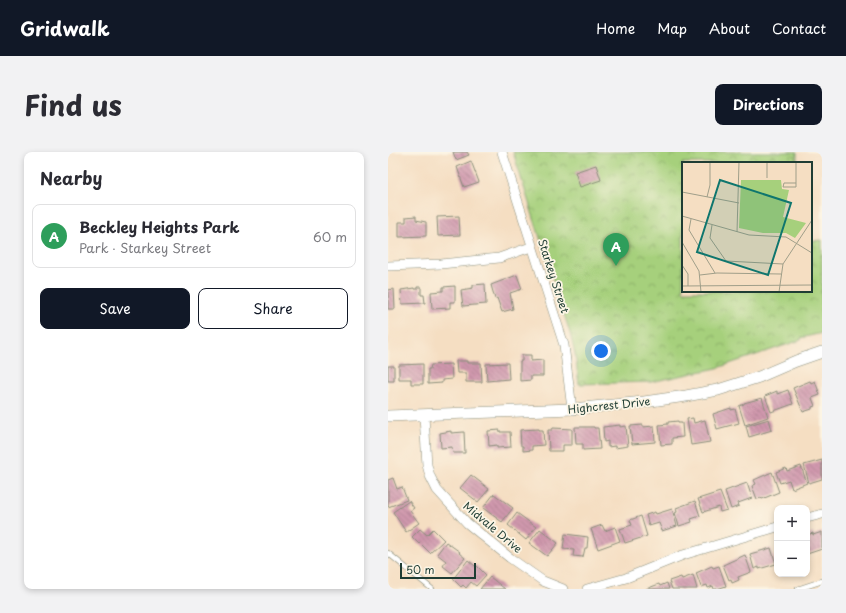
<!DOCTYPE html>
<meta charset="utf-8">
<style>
body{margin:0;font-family:"Playpen Sans",sans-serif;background:#f2f2f3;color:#2b2b33}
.controls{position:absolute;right:12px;bottom:12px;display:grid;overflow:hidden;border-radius:8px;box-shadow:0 2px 6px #0003}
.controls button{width:36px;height:36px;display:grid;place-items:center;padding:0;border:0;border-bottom:1px solid #e1e1e2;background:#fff;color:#2b2b33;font:20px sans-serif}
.scale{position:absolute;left:12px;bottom:10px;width:76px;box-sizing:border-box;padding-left:4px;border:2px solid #1f3d34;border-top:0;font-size:11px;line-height:14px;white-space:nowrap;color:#1f3d34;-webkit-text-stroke:3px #fcf5e5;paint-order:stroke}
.you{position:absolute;left:213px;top:199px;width:14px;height:14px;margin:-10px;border:3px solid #fff;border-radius:50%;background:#1a73e8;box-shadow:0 0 0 6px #1a73e833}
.badge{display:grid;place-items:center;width:26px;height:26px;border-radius:50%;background:#111827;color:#fff;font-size:13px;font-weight:700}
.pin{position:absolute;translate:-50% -33px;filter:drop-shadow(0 1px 2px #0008)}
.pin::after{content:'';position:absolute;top:21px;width:14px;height:12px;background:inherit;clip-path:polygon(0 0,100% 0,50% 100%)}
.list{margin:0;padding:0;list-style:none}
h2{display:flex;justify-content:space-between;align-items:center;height:52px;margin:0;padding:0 16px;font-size:17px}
h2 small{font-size:13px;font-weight:400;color:#7c7c81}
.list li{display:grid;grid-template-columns:26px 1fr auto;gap:12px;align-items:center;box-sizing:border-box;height:64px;margin:0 8px 8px;padding:0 8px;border:1px solid #e1e1e2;border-radius:8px}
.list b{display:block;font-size:15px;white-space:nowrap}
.list p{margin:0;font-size:13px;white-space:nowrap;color:#7c7c81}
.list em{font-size:13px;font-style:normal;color:#7c7c81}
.actions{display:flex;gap:8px;padding:12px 16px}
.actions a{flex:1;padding:9px 0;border:1px solid #111827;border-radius:8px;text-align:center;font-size:14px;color:#111827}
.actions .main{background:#111827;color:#fff}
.map{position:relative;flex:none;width:434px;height:437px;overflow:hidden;border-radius:8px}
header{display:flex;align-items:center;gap:24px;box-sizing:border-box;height:56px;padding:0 20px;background:#111827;color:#fff}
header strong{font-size:19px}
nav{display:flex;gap:22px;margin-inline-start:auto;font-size:14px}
.intro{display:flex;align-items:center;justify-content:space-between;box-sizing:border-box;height:96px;padding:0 24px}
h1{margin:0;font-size:28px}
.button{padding:10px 18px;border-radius:8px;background:#111827;color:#fff;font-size:14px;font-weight:700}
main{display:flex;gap:24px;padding:0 24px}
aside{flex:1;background:#fff;border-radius:8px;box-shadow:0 2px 6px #0003}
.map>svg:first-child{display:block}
.park{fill:url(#park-crowns);stroke:#628658}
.building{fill:url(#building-back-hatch)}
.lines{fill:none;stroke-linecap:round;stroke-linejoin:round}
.service-casing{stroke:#8a8e7b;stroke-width:6}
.minor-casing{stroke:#8a8e7b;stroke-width:10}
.tertiary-casing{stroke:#8a8e7b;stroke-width:12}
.service{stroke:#fff;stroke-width:4.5}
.minor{stroke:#fff;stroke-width:9}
.tertiary{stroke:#fff;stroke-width:11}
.labels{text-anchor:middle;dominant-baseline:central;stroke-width:3.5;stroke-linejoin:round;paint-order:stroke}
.street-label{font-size:11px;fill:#1f3d34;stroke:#fcf5e5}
.inset-road{fill:none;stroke:#9f9e89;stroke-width:1}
.view{fill:#0f766e;fill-opacity:0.15;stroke:#0f766e;stroke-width:2}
.inset-edge{fill:none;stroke:#1f3d34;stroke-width:2}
</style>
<header>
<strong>Gridwalk</strong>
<nav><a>Home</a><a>Map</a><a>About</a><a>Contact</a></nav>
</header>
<div class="intro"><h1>Find us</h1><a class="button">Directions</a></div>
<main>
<aside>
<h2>Nearby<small></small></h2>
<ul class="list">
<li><span class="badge" style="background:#2e9e5b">A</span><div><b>Beckley Heights Park</b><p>Park · Starkey Street</p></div><em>60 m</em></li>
</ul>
<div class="actions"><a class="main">Save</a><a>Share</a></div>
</aside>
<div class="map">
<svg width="434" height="437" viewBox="0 0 434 437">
<defs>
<pattern id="park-crowns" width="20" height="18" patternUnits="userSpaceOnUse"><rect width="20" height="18" fill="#a6d07c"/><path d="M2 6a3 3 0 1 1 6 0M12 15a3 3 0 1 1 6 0" fill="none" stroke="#87aa66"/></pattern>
<pattern id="building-back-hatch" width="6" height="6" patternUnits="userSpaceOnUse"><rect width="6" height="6" fill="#d098ad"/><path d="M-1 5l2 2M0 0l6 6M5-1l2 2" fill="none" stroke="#a87d8e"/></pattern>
</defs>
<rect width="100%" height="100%" fill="#fcf5e5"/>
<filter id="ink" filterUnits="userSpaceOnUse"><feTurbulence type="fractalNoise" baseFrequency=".025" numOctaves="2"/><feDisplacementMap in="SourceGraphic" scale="8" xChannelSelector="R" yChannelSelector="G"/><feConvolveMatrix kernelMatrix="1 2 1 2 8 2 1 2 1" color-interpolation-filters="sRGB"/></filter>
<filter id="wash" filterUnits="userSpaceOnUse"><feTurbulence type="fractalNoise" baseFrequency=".012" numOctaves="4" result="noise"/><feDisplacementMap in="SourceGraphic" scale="16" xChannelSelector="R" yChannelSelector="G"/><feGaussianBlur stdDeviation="0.9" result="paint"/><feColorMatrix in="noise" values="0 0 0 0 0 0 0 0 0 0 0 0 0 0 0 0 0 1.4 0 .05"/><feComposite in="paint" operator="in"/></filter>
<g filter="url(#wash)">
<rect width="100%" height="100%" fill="#f5dec2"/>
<path class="park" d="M125,0H409V11H295V139H423V89L434,88V181L413,186V188L329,216L263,230L191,232L187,202L182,181Z"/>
<g id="blocks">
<path class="building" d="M65,0H79L81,3L68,8Z
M83,9L91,30L76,35L69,15Z
M208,13L213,28L192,35L187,20Z
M28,64V68L38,70V84L11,85V70H18V65Z
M71,64L72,83L50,84L49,65Z
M129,123L134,137L122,141L125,157L114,160L109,146L107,147L103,133Z
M97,132L98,152L75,154L73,138L85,136V133Z
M67,134V150H62V156L44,157L43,140L55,139V135Z
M29,135H33V143H36L37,151L14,152L13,138L26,136V137H29Z
M6,137L7,157H0V138Z
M134,203H143V209L155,208V224H143V228L132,229V209H134Z
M68,209H79V211H93L94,230H78V221H69Z
M120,211L121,227L99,229L98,212Z
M35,212V232H23V227H11V213Z
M63,212L64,227L54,228V231L40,232V217H42L43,213Z
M0,214H6V229H0Z
M422,229L423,231L427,229L432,243L424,246L427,254L424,255V257L415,260L405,236Z
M400,238L405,252L383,260L377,244L389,239V242Z
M374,246L380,265L357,273L351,254L356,252V251Z
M343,256V258L347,257L351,271L329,277L325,262Z
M305,266L306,271L317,268L322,290L303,293L299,267Z
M381,267L384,278L361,285L358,274Z
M290,269V271H294L295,285L284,286V292L273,293L271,273L280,272V270Z
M232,273V275L238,274L240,294L227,296V294L220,295V289L216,290L215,275Z
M255,273V275L266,274L267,290L244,292L242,274Z
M187,275H206V276H210L212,297L195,298V292H188Z
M165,276L184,277V293H175V299H161L160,278H164Z
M151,277V278H155L156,293L144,294V298L135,299V294H133L132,278Z
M112,278V280H122L123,295L109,296V293L101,294L100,279Z
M63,279V281L76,280L77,301H65L64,295L53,296L52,281Z
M434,308V327L421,331L416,313Z
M413,314L419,331L404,337L401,328L392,331L388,320L398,316L399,319Z
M384,320L391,340L374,347L373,346L369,347L364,334L368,332L366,328Z
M83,323L101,337L90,350L72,336Z
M5,326L9,337L14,335L19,348L0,355V328Z
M359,331L364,346L350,351L351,354L343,357L337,339Z
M332,340L339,358L332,360L331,355L315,360L310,347Z
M106,342L125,356L114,370L95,356Z
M21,349L26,356L22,359L31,371L18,380L5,360Z
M307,349L312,364L303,367L304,370L291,374L287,361L289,360L288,356Z
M284,357L289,374L274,379L271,371L261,374L258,363L267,360L268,362Z
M129,361L148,375L138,388L120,373Z
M253,364L259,384L237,391L232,377L244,373L242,368Z
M214,373L217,379L227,375L232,389L210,397L203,377Z
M32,377L39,383L45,377L56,388L42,401L32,391L31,392L24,385Z
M152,377L170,391L159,404L141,391Z
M434,380V397L419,402V383L425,381V383Z
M177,382L200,385L199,396H197L195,405L185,404L186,398L175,397Z
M58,390L72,400L71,401L77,406L64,421L55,414L58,409L49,402Z
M383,396L388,412L371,417V415L366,417L362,402Z
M357,403L363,420L350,425L351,428L344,431L343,427L341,428L335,413Z
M80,408L87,414L88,413L98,423L88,434L83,430L78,436L75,433L73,435L65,427Z
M324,414L325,416L331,414L338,434L329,437H326L325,434L320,436L319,433L313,435L308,421Z
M305,423L309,437H284L281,429L293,425L294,427Z
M102,425L117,437H92Z
M279,431L281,437H258L271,432L272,434Z"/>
</g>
</g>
<g filter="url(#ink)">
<use href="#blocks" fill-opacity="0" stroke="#8a8e7b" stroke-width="1"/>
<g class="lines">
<g class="service-casing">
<path id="service" d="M0,401L44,437
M410,437L434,429"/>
</g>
<g class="minor-casing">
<path id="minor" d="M114,0L176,193L184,257
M0,114L53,112L111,106L143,95
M36,264L39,313L42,324L49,338L79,371L122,406L155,429L175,437
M419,366L434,362
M199,437L238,426L295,403L389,375"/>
</g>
<g class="tertiary-casing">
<path id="tertiary" d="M0,264L184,257L256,250L298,244L330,238L371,225L408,209L434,200"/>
</g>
<use href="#service" class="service"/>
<use href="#minor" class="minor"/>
<use href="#tertiary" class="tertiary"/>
</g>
</g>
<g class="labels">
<g class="street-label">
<text transform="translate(166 124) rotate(72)">Starkey Street</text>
<text transform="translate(221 253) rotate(-6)">Highcrest Drive</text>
<text transform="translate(105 375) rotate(40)">Midvale Drive</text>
</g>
</g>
<g transform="translate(294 10)">
<rect width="130" height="130" fill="#f5dec2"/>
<path d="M59,18H99L100,27L107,28L101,55L124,61L113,76L104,71H81L57,66Z" fill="#a6d07c"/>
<path class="inset-road" d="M85,16V0M114,21V25H101L102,21H114V0M0,30L57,41M25,35L28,23V0M0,54L67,73L104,75L130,91M9,57L7,68L33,111M30,63L28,76L44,99L101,102M55,70L57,0M0,80L17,109L19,130M0,103L6,112V124M18,113L35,111L99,112M0,124L130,123M97,130L101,102L130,58"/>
<path class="view" d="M38,18L109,41L86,113L15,90Z"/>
<rect width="130" height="130" class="inset-edge"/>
</g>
</svg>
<div class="controls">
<button>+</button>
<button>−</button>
</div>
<div class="scale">50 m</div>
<div class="you"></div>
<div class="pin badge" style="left:228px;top:114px;background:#2e9e5b">A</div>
</div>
</main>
